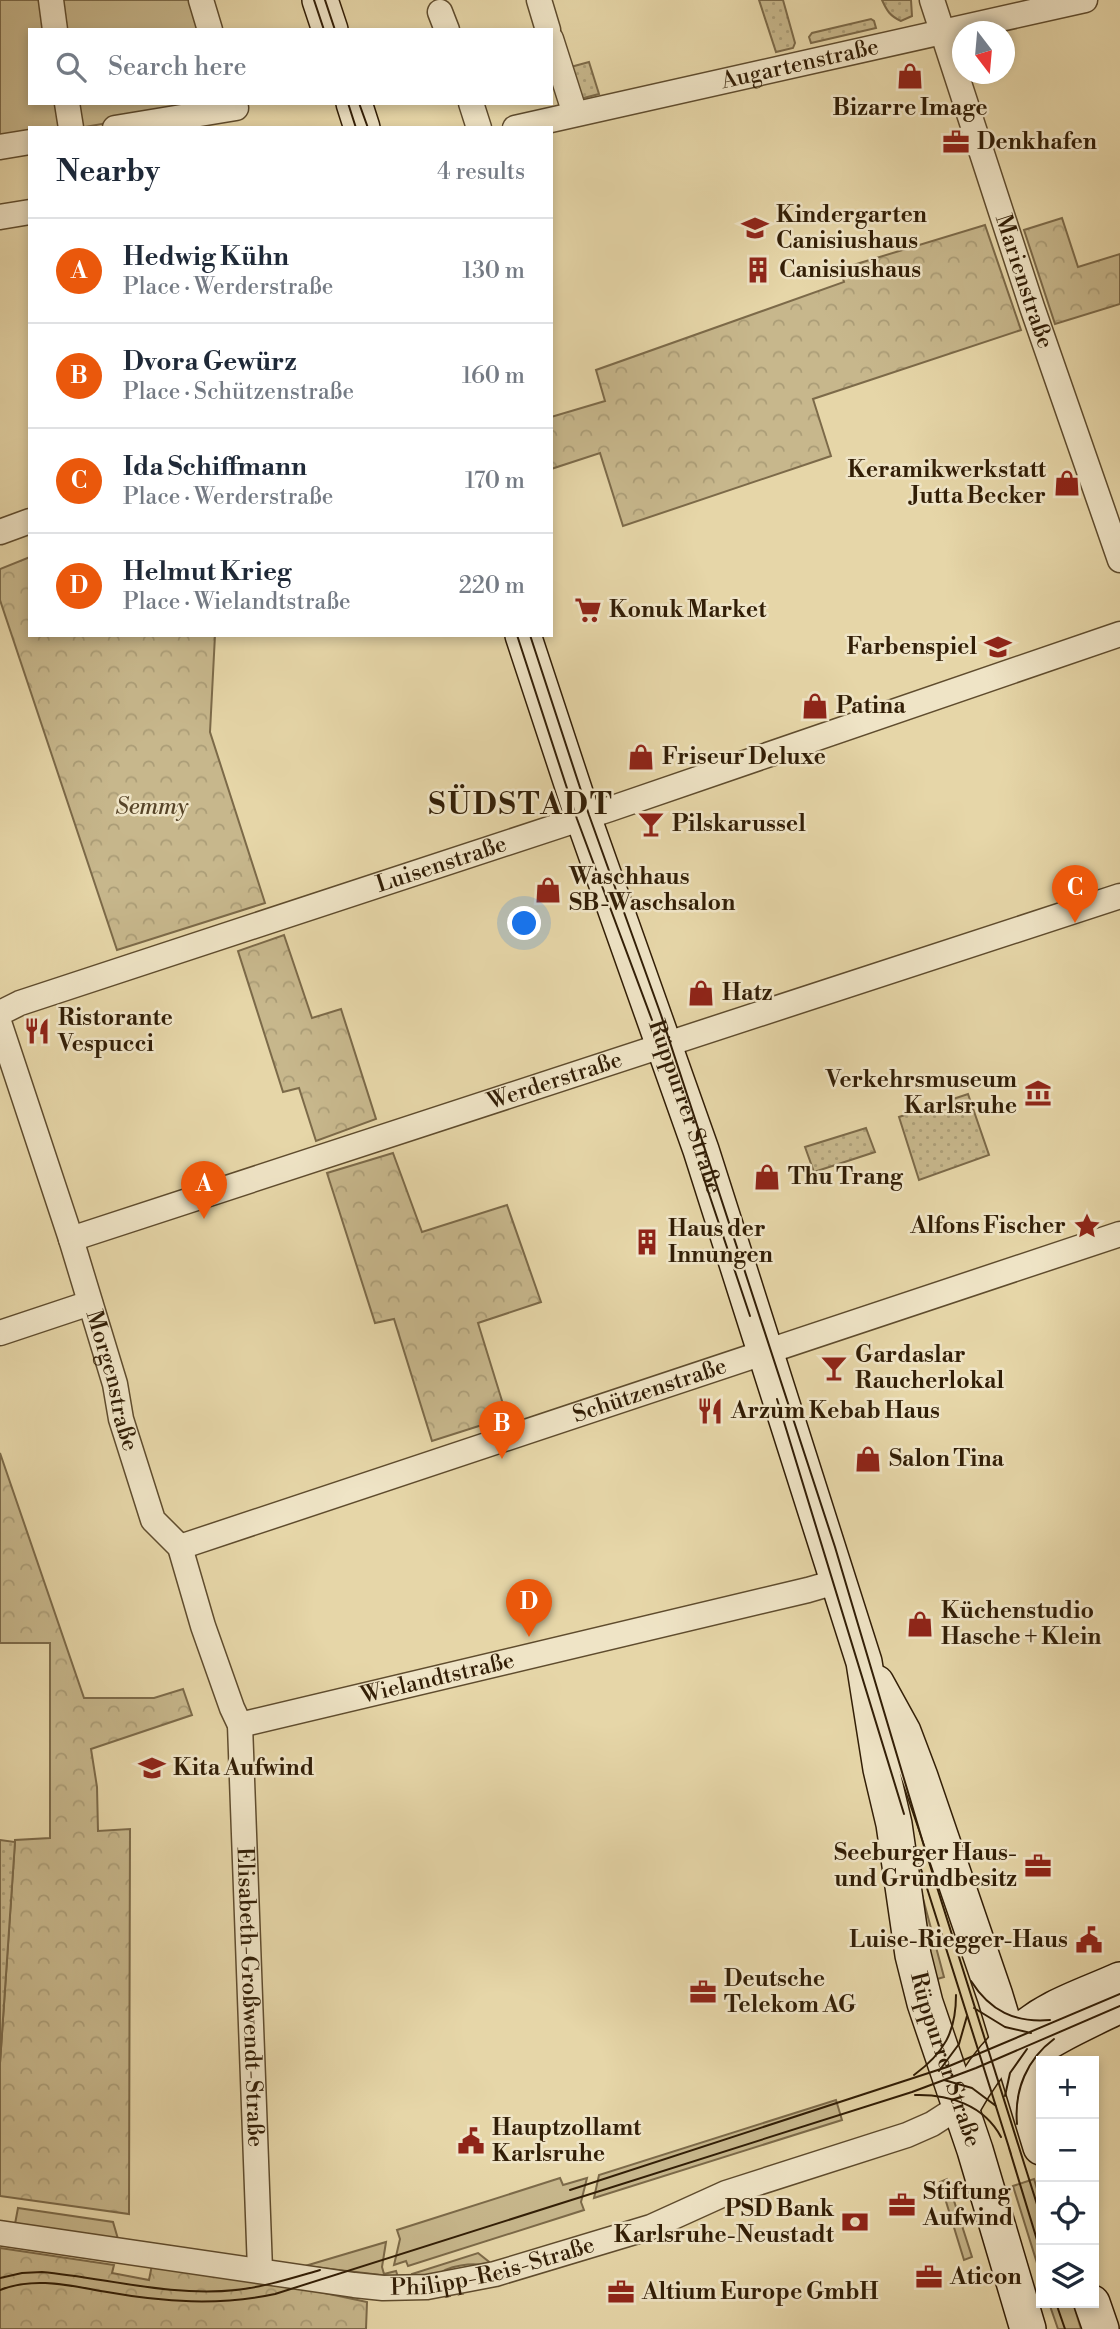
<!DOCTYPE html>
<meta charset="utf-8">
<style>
body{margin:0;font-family:"Libre Bodoni",serif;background:#f2f2f3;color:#1f2937}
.controls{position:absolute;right:21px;bottom:21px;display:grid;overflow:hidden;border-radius:0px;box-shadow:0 4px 10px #0003}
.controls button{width:63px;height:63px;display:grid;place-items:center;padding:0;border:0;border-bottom:2px solid #e0e1e3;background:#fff;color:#1f2937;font:35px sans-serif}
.compass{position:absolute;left:952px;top:21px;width:63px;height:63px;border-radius:50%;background:#fff;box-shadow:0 4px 10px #0003;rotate:164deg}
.you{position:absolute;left:525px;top:924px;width:24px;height:24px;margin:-18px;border:5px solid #fff;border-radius:50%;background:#1a73e8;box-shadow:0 0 0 10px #1a73e833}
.badge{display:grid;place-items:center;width:46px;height:46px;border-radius:50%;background:#ea580c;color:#fff;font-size:23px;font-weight:700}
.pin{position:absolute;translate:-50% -58px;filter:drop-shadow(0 2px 4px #0008)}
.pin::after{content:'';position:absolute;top:37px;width:24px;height:21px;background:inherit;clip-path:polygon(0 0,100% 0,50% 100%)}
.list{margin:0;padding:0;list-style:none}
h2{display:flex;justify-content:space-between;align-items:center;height:91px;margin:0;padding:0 28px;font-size:30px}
h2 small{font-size:23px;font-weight:400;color:#747a83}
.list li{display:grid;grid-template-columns:46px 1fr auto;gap:21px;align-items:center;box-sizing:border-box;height:105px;padding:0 28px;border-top:2px solid #e0e1e3}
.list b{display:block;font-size:26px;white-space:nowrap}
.list p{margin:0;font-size:23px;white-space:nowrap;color:#747a83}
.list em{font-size:23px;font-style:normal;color:#747a83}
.icon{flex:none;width:38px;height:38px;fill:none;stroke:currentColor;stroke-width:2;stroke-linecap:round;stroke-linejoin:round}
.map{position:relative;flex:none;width:1120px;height:2329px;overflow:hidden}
.search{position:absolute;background:#fff;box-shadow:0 4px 10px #0003;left:28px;top:28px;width:525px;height:77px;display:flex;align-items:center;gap:18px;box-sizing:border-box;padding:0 24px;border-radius:0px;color:#747a83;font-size:26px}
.panel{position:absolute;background:#fff;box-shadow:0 4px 10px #0003;left:28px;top:126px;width:525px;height:511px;border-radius:0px}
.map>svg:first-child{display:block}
.grass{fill:#c7b78c;stroke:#7c6a49;stroke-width:2}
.park{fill:url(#park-crowns);stroke:#7c6a49;stroke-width:2}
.garden{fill:url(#garden-dots);stroke:#7c6a49;stroke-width:2}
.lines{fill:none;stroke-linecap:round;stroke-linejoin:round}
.street-casing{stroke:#5f4c2e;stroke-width:27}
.secondary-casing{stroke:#321e06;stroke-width:38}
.street{stroke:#efe4c6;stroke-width:24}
.secondary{stroke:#efe4c6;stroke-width:35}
.tram{stroke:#321e06;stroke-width:2}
.labels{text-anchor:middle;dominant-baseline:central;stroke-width:5;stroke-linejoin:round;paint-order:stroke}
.street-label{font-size:23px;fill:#321e06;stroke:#efe4c6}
.poi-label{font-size:23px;font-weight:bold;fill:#321e06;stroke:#efe4c6;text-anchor:start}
.park-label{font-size:23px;font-style:italic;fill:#574428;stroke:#efe4c6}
.district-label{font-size:30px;font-weight:bold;letter-spacing:2px;fill:#321e06;stroke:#efe4c6}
</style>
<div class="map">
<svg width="1120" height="2329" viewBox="0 0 1120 2329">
<defs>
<pattern id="park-crowns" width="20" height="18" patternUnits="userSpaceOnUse" patternTransform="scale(1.75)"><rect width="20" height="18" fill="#c7b78c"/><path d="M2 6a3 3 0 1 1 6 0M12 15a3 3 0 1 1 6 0" fill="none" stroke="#ab9d77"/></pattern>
<pattern id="garden-dots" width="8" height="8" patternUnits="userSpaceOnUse" patternTransform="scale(1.75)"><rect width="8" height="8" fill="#c7b78c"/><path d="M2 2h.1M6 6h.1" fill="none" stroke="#ab9d77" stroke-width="1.8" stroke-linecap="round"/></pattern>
</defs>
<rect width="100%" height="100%" fill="#e6d6a8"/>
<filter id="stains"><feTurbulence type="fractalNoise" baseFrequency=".00286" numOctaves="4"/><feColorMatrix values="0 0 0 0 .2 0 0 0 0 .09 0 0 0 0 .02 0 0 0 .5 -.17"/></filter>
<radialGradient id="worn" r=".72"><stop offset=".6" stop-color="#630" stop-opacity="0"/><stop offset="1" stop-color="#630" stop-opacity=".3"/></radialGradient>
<path class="grass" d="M0,0H193L202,30H30V103L217,104L79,128H30V136L0,141Z
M909,1846L944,1977L934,1980Z
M836,2100L842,2120L594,2198L599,2175Z
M560,2178L563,2185L587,2178L581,2202L584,2210L408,2266L406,2261L394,2265L400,2239L397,2230Z
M947,2179L972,2257L964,2260L940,2182Z
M1034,2179L1041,2202V2276L1013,2186Z
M18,2208L113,2222L118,2239L15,2224Z
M386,2242L382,2267L384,2274L396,2271L398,2277L305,2266Z
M478,2253L493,2265L487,2267C476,2261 445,2266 437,2276L412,2278V2274Z
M1049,2303H1073L1081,2329H1058Z"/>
<path class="park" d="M1062,218L1078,267L1120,254V304L1055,324L1024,230Z
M985,225L1021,330L813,399L831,456L623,526L600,453L551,469V417L605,401L596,370L844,282L840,269Z
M30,557V635H215L210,732L265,903L117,950L0,600V569Z
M284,935L312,1018L341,1009L376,1119L316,1141L299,1088L283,1092L238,951Z
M393,1153L422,1232L507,1205L541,1302L478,1323L507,1417L432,1441L394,1319L375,1323L327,1173Z
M0,1453L84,1698H154L183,1689L192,1715L91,1749L97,1787L98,1831L130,1829L129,2214L0,2196V2063L15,1840L50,1838V1643H0Z
M0,2248L114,2265L112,2273L149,2280L152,2265L315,2291L367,2302L366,2329H0Z"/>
<path class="garden" d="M759,0H783L795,43L793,48L776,52Z
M882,0H911L912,16L901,21C890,16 887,11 882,0Z
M871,19L874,21L876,28L811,43L809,37L812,33Z
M589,62L599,94L576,100L567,68Z
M968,1094L989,1155L919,1180L899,1117Z
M866,1128L875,1152L814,1172L805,1147Z
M0,1840L15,1842L0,2063Z"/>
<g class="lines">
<g class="street-casing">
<g id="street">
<path d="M51,0L55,30"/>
<path d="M201,0L210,30"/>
<path d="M539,0L548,30"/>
<path id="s1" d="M932,0L1032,307L1120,560"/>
<path d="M440,12L447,30"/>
<path d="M551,39L575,114"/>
<path d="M67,103L71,128"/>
<path d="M471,103L479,128"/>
<path d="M115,128L236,108L234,103"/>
<path id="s2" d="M515,128L1085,0"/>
<path d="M0,147L30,142"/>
<path d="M0,217L30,212"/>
<path d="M0,532L30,521"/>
<path id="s3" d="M0,1013L20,1003L610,809L1120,634"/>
<path id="s4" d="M0,1025L71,1239L115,1384L121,1419L153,1520L180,1547L203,1626L232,1708L240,1725L260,2270"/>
<path id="s5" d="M71,1239L1120,896"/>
<path d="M0,1333L90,1303"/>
<path id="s6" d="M180,1547L1120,1234"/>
<path id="s7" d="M240,1725L808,1590L839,1581"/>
<path id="s8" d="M0,2233L354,2285L383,2288L427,2287L495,2274L651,2227L726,2193L907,2135L932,2124L960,2106"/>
</g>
</g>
<g class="secondary-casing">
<g id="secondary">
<path d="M320,0L330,30"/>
<path d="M354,103L362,128"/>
<path id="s9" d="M523,635L583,817L701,1150L864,1662L881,1769L894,1824L913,1955L925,2003L975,2150L1028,2329"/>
<path d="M876,1683L903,1732L920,1777L995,1996L1041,2147"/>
<path d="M1015,2063C1046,2040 1081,2024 1116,2007"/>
<path d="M964,2103C985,2065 1015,2029 1054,2009C1075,1998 1098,1990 1120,1980"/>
<path d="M1092,2303L1101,2329"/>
</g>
</g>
<use href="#street" class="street"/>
<use href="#secondary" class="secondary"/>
<path class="tram" d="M314,0L324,30
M325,0L335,30
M348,103L356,128
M359,103L368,128
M517,635L577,819L652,1020
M530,635L589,815L661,1015L835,1547L924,1846L1041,2217
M703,1176L750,1316
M777,1399L904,1814
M914,1847L1011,2154
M971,1981C990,2011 1015,2023 1050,2020
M974,2008L1005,2027L1031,2033
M939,2071L959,2044L967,2016
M914,2075C944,2053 956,2032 956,1995
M944,2080L972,2088L996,2106
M915,2095C949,2094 984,2105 1001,2137
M1005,2096L1010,2073L1027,2049
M1017,2124C1014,2090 1027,2059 1054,2039
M1009,2148L1041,2253
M570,2190L947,2067L1120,1994
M0,2278L22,2273L42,2272C106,2278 171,2297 236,2290C264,2287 292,2278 320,2270
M0,2290C35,2276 71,2286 107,2292C163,2302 219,2306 275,2294L912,2092L976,2068L1120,2006
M1056,2303L1065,2329"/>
</g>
<defs>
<g id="shop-bare" transform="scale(2.1)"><path d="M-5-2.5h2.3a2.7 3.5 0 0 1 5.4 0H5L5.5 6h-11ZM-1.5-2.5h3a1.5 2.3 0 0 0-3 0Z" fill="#8f2418" stroke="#efe4c6" stroke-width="2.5" paint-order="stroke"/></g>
<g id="office-bare" transform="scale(2.1)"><path d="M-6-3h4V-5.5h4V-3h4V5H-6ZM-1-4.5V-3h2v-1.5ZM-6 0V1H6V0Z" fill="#8f2418" stroke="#efe4c6" stroke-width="2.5" paint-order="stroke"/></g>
<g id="school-bare" transform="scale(2.1)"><path d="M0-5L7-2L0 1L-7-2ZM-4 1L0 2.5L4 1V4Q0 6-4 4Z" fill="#8f2418" stroke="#efe4c6" stroke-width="2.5" paint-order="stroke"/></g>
<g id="building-bare" transform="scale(2.1)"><path d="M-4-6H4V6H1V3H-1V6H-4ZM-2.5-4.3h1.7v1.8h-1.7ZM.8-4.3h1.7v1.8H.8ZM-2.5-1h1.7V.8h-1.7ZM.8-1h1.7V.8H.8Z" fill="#8f2418" stroke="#efe4c6" stroke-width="2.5" paint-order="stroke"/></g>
<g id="supermarket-bare" transform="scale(2.1)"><path d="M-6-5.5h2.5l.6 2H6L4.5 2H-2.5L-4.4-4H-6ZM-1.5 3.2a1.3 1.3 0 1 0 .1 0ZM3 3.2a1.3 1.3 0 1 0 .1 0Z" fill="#8f2418" stroke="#efe4c6" stroke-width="2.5" paint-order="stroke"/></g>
<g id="bar-bare" transform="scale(2.1)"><path d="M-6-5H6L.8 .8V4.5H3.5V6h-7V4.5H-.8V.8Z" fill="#8f2418" stroke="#efe4c6" stroke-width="2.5" paint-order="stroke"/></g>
<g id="restaurant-bare" transform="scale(2.1)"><path d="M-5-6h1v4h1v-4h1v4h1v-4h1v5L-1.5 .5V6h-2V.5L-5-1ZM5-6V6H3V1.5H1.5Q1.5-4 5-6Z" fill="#8f2418" stroke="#efe4c6" stroke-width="2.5" paint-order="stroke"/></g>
<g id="museum-bare" transform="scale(2.1)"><path d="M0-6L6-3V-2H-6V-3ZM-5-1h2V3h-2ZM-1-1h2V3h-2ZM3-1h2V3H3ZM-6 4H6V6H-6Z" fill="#8f2418" stroke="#efe4c6" stroke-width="2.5" paint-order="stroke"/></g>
<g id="sight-bare" transform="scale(2.1)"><path d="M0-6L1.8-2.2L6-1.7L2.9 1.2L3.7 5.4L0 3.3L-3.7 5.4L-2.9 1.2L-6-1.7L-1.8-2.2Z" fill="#8f2418" stroke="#efe4c6" stroke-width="2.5" paint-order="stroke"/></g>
<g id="civic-bare" transform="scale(2.1)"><path d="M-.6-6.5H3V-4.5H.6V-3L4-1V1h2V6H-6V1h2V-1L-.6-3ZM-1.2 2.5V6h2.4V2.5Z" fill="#8f2418" stroke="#efe4c6" stroke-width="2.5" paint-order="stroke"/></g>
<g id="bank-bare" transform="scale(2.1)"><path d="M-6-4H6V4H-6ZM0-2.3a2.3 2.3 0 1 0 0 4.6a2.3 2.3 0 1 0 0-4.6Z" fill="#8f2418" stroke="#efe4c6" stroke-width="2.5" paint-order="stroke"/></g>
</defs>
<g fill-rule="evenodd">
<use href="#shop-bare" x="910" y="76"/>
<use href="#office-bare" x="956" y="142"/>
<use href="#school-bare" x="755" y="228"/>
<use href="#building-bare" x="758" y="270"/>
<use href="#shop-bare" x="1067" y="483"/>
<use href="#supermarket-bare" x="588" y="610"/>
<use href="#school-bare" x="998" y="647"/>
<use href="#shop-bare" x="815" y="706"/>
<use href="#shop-bare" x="641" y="757"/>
<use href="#bar-bare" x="651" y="824"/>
<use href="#shop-bare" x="548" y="890"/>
<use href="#shop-bare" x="701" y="993"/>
<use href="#restaurant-bare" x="37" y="1031"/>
<use href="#museum-bare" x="1038" y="1093"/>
<use href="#shop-bare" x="767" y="1177"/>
<use href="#sight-bare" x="1087" y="1226"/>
<use href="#building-bare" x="647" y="1242"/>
<use href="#bar-bare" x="834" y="1368"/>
<use href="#restaurant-bare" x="710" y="1411"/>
<use href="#shop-bare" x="868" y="1459"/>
<use href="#shop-bare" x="920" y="1624"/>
<use href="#school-bare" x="152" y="1768"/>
<use href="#office-bare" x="1038" y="1866"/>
<use href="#civic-bare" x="1089" y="1940"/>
<use href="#office-bare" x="703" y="1992"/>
<use href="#civic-bare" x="471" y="2141"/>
<use href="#office-bare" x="902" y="2205"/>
<use href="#bank-bare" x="855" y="2222"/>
<use href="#office-bare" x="929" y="2277"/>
<use href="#office-bare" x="621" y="2292"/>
</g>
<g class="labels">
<g class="street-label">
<text stroke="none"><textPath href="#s2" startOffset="292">Augartenstraße</textPath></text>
<text stroke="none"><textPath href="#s1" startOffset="296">Marienstraße</textPath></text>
<text stroke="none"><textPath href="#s3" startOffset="466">Luisenstraße</textPath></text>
<text stroke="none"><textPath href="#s5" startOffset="509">Werderstraße</textPath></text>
<text stroke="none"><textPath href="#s9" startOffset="499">Rüppurrer Straße</textPath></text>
<text stroke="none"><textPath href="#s4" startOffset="373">Morgenstraße</textPath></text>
<text stroke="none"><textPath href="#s6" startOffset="495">Schützenstraße</textPath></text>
<text stroke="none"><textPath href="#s7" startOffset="203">Wielandtstraße</textPath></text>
<text stroke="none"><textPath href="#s4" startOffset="1017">Elisabeth-Großwendt-Straße</textPath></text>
<text stroke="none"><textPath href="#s9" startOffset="1489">Rüppurrer Straße</textPath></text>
<text stroke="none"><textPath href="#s8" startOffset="499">Philipp-Reis-Straße</textPath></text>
</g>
<g class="poi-label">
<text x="910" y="108" text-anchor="middle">Bizarre Image</text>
<text x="977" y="142">Denkhafen</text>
<text x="776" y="215">Kindergarten<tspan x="776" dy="26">Canisiushaus</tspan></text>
<text x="779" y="270">Canisiushaus</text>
<text x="1046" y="470" text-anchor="end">Keramikwerkstatt<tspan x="1046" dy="26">Jutta Becker</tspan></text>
<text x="609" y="610">Konuk Market</text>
<text x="977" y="647" text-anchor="end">Farbenspiel</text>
<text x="836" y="706">Patina</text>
<text x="662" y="757">Friseur Deluxe</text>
<text x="672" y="824">Pilskarussel</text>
<text x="569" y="877">Waschhaus<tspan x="569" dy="26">SB-Waschsalon</tspan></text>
<text x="722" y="993">Hatz</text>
<text x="58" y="1018">Ristorante<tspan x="58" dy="26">Vespucci</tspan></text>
<text x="1017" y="1080" text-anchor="end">Verkehrsmuseum<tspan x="1017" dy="26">Karlsruhe</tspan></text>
<text x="788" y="1177">Thu Trang</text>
<text x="1066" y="1226" text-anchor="end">Alfons Fischer</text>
<text x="668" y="1229">Haus der<tspan x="668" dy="26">Innungen</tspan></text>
<text x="855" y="1355">Gardaslar<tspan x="855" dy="26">Raucherlokal</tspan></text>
<text x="731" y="1411">Arzum Kebab Haus</text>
<text x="889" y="1459">Salon Tina</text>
<text x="941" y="1611">Küchenstudio<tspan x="941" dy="26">Hasche + Klein</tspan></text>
<text x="173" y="1768">Kita Aufwind</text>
<text x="1017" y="1853" text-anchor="end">Seeburger Haus-<tspan x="1017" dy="26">und Grundbesitz</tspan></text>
<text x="1068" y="1940" text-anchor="end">Luise-Riegger-Haus</text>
<text x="724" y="1979">Deutsche<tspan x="724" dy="26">Telekom AG</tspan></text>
<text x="492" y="2128">Hauptzollamt<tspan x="492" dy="26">Karlsruhe</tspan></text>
<text x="923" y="2192">Stiftung<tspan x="923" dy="26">Aufwind</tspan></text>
<text x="834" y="2209" text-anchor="end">PSD Bank<tspan x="834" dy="26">Karlsruhe-Neustadt</tspan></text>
<text x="950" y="2277">Aticon</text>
<text x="642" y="2292">Altium Europe GmbH</text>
</g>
<g class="park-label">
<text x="152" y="807">Semmy</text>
</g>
<g class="district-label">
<text x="521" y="805">SÜDSTADT</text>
</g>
</g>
<rect width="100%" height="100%" filter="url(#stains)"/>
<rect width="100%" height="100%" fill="url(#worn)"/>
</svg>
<div class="controls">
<button>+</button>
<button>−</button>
<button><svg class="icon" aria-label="locate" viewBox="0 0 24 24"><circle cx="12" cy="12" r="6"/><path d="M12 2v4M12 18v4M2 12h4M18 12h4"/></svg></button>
<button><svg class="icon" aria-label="layers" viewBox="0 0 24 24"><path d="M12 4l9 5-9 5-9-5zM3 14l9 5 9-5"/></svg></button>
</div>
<svg class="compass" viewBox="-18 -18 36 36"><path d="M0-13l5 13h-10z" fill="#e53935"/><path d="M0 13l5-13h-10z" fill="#747a83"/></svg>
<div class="you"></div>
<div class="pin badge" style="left:204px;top:1219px">A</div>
<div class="pin badge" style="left:502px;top:1459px">B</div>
<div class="pin badge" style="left:1075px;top:923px">C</div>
<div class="pin badge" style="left:529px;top:1637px">D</div>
<div class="search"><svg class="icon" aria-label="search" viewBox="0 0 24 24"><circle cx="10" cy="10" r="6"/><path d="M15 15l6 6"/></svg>Search here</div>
<section class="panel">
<h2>Nearby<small>4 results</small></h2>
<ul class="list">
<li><span class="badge">A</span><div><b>Hedwig Kühn</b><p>Place · Werderstraße</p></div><em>130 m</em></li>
<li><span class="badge">B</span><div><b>Dvora Gewürz</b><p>Place · Schützenstraße</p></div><em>160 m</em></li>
<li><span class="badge">C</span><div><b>Ida Schiffmann</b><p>Place · Werderstraße</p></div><em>170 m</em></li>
<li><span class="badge">D</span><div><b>Helmut Krieg</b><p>Place · Wielandtstraße</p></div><em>220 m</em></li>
</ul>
</section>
</div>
